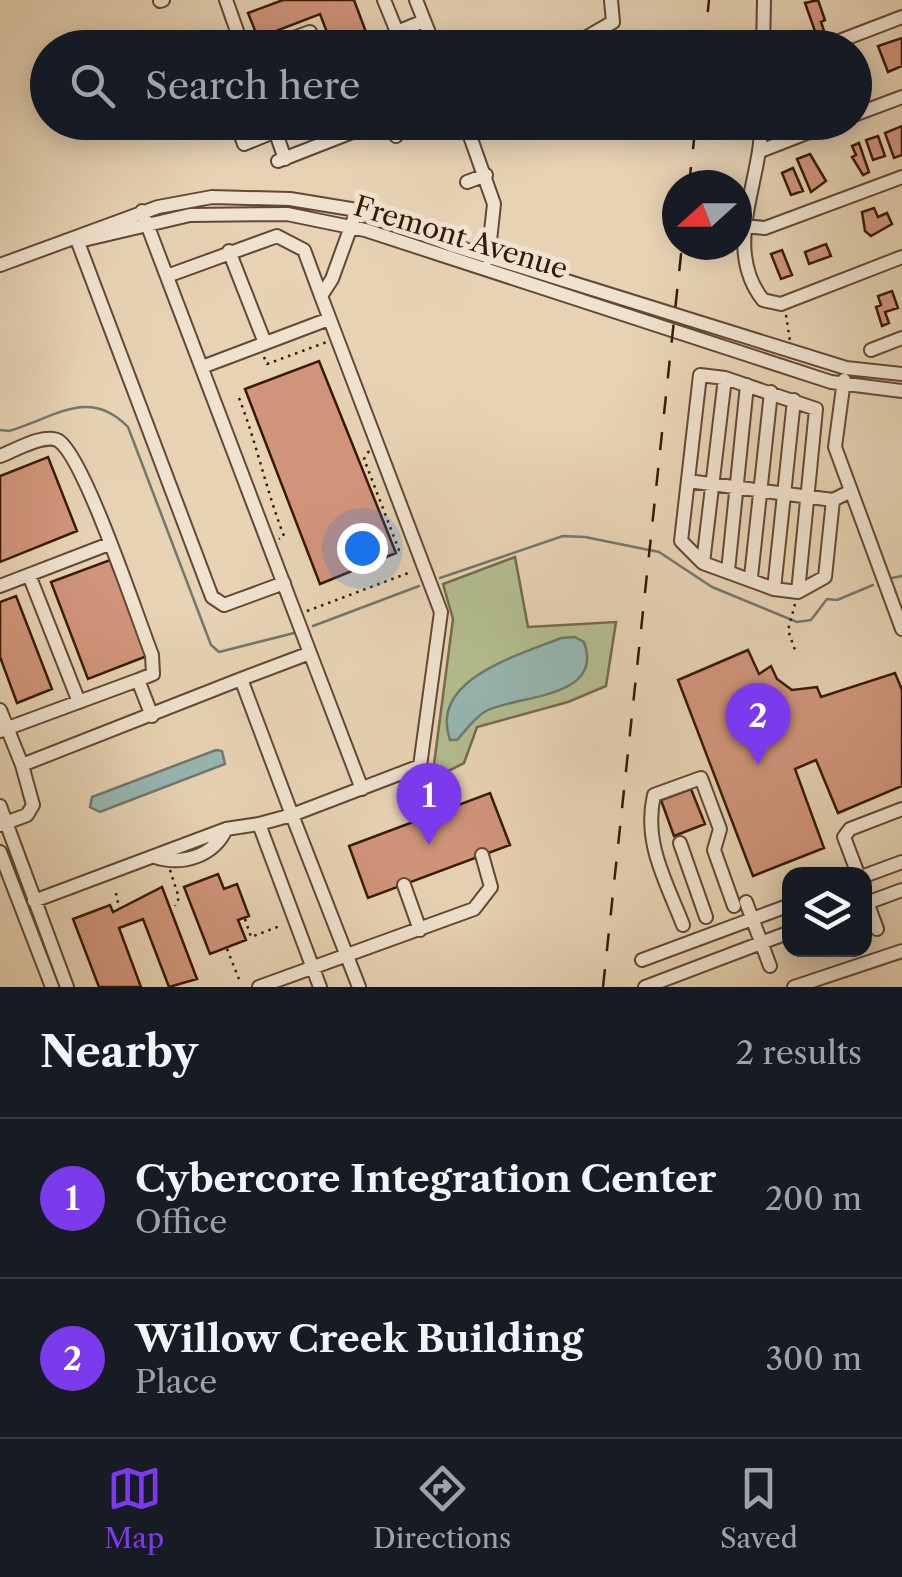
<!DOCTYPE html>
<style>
body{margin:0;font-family:"Libre Caslon Text",serif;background:#20242c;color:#f1f3f6}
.controls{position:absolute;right:30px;bottom:30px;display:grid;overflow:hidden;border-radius:20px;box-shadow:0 5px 25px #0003}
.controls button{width:90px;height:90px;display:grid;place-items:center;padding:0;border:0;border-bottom:2px solid #363941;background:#171b24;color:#f1f3f6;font:50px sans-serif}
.compass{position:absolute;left:662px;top:170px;width:90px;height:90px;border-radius:50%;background:#171b24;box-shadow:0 5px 25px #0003;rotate:249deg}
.you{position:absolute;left:362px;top:548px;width:35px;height:35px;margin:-25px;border:8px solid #fff;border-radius:50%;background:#1a73e8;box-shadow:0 0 0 15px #1a73e833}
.badge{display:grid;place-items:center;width:65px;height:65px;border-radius:50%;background:#7c3aed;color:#fff;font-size:32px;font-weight:700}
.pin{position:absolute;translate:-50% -82px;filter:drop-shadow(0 2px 5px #0008)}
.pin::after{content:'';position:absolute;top:52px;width:35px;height:30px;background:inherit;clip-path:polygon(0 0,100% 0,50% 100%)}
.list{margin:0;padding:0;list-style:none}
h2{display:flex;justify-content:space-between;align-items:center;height:130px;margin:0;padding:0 40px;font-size:42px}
h2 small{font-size:32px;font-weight:400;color:#9ea1a6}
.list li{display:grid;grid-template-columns:65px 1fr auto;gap:30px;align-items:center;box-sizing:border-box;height:160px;padding:0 40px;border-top:2px solid #363941}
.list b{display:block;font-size:38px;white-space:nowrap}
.list p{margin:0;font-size:32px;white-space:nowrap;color:#9ea1a6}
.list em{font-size:32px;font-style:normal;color:#9ea1a6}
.icon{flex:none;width:55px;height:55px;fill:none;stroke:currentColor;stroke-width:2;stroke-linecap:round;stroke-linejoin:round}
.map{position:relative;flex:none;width:902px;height:987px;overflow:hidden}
.search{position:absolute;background:#171b24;box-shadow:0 5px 25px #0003;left:30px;right:30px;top:30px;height:110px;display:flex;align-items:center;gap:25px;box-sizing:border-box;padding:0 35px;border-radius:55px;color:#9ea1a6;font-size:38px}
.sheet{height:450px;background:#171b24}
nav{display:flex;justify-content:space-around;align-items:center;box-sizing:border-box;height:140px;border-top:2px solid #363941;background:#171b24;font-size:28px;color:#9ea1a6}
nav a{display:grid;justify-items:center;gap:5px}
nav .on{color:#7c3aed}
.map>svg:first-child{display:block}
.green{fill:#b3bd8f;stroke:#756b4b;stroke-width:2.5}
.water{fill:#97b7b1;stroke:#71786d;stroke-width:2.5}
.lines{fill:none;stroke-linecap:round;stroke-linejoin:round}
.stream{stroke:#71786d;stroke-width:2.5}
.building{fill:#d1957b;stroke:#371907;stroke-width:2.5}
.minor-casing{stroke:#634832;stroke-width:16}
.path{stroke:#371907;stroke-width:2.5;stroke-dasharray:2.5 5;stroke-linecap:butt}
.minor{stroke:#efe2ce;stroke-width:12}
.rail{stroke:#371907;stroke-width:2.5;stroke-dasharray:18 18;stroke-linecap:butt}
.labels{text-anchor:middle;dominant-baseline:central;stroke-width:10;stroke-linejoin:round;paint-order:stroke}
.street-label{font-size:28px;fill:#371907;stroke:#efe2ce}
</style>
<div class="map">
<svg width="902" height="987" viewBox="0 0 902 987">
<rect width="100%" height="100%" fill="#e7d3b4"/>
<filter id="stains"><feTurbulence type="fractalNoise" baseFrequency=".002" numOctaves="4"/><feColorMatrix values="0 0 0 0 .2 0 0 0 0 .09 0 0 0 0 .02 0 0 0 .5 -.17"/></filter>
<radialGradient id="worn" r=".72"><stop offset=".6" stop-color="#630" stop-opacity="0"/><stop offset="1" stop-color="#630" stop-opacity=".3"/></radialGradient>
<path class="green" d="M515,557L528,627L616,622L606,686L568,702L477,727L464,763L436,777L433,772L453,619L443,584Z"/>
<path class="water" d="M575,637L584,642C605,699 517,695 486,711C475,717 466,730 457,740H450C428,679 520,655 561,638Z
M216,750L222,751L225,764L100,812L90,807L92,797Z"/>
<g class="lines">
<path class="stream" d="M0,430L9,431C56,417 89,387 128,427L211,645L219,652L294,633
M440,578L563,536L585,537L659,552L712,587L797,622L811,620L827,599L837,600L873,585
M892,578L902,576
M313,626L419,586"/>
</g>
<path class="building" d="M283,0H354L372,48H333L320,14L258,38L248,13Z
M818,0L825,20L821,22L825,34L817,37L805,3Z
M902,38V66L888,72L878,46Z
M902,126V155L894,158L885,133Z
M878,136L885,156L873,160L866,140Z
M859,143L869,172L863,175L852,157L856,155L852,146Z
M810,154L826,181L811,192L797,159Z
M793,168L803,191L791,195L782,173Z
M874,208L878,217L887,213L892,224L871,236L865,231L862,212Z
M826,244L831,256L809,264L805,252Z
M782,250L792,275L781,279L771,254Z
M892,291L898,308L885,312L889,323L882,326L876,307L881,305L878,296Z
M319,361L396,553L320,584L245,389Z
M48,457L77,531L0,562V476Z
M110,560L147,656L88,679L51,582Z
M16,596L52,689L17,703L0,657V602Z
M748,650L759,674L771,666L777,679L792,690L817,687L821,697L895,673L902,690V786L838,813L816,760L795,769L824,848L753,876L678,680Z
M691,789L705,824L674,836L661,800Z
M490,793L510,845L368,898L349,846Z
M218,874L224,889L237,884L249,916L238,920L246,940L210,954L184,887Z
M162,887L197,979L169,987L143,919L119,928L141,987H99L73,919L110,905L113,912Z"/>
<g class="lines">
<g class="minor-casing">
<path id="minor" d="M226,0L243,48
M384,0L397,32
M416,0L435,48
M160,1L163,0
M266,48L310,32
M403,48L397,32L424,21
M568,48L613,22L611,0
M763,48L764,0
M821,48L902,17
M854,115L902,97
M236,122L244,144L298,122
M272,122L285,159
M391,122L396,136
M421,122L422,123
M465,122L494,204L488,259
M761,122C763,179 721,247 763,300L781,304L902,257
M208,132L230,122
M763,150L835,122
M278,161L378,122
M467,182L486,175
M142,211L310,653L241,679L292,815L420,766L441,612L321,296L332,279L357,210
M744,226L765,228L902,177
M76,237L212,597L224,605L284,583
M79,241L190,215L287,214L365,230L831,382L902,391
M229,251L265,343
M0,265L158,207L212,197L290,199L357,210L451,245L846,368L902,374
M167,276L277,236L304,250L321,296
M871,350L902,338
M202,367L329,319
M844,380L835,447L902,629
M0,456C14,451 45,432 59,441C85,459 137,617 152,655L153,674L138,680
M688,481L833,500L851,491
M703,563L725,378
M728,571L747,385
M29,575L79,702
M751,577L771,392
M0,586L109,544
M774,589L794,400
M798,592L816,409L725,378L700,375L681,541L703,563L774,589L798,592L825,577L833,500
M310,653L362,789
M0,710L22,765
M0,731L138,680L152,716
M0,806L67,987
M259,824L292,815L359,987
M0,825L27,815L33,805L22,765L241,679
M680,843L706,917
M0,852L52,987
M155,857C182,866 214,856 226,829
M858,874L844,837L850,829L902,809
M864,876L902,862
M404,885L420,930
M864,894L877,929
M34,901L226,829L259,824L320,987
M746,902L770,966
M864,904L902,890
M683,925C666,881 643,843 654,795L701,778L720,829L714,850L734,906
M642,960L790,905
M259,987L474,909L491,887L482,855
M645,987L790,932
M794,987L902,951"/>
</g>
<path class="path" d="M786,315L790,341
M264,357L267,364L327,342
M239,398C257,444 266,490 284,536L279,539
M369,451L364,459L399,550L403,548
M795,604L788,630L795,650
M307,611L411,572
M170,870L179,898L175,906
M116,893L119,908
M245,919L251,937L280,926
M227,949L239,979"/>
<use href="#minor" class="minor"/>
<path class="rail" d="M704,48L709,0
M689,185L696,122
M603,987L682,245"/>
</g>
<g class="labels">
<g class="street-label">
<text transform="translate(461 237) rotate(17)">Fremont Avenue</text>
</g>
</g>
<rect width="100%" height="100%" filter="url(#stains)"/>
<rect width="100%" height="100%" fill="url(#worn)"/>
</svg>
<div class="controls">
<button><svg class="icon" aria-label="layers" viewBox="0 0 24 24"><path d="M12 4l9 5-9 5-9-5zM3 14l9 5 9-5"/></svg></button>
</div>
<svg class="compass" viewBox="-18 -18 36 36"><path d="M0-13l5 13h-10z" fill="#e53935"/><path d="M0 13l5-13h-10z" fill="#9ea1a6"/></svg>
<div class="you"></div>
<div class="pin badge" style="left:429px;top:845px">1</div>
<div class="pin badge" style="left:758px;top:765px">2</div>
<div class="search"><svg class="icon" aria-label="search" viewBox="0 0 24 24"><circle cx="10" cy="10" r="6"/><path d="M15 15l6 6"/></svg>Search here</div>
</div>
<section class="sheet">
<h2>Nearby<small>2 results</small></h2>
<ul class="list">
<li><span class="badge">1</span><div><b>Cybercore Integration Center</b><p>Office</p></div><em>200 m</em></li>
<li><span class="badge">2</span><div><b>Willow Creek Building</b><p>Place</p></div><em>300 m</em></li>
</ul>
</section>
<nav>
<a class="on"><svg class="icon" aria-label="map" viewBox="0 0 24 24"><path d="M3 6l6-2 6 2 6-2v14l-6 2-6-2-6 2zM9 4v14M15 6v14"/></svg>Map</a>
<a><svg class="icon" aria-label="directions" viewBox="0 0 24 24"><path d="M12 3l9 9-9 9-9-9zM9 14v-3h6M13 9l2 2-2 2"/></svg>Directions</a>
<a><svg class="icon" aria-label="saved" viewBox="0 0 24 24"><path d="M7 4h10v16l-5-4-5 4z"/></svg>Saved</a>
</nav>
